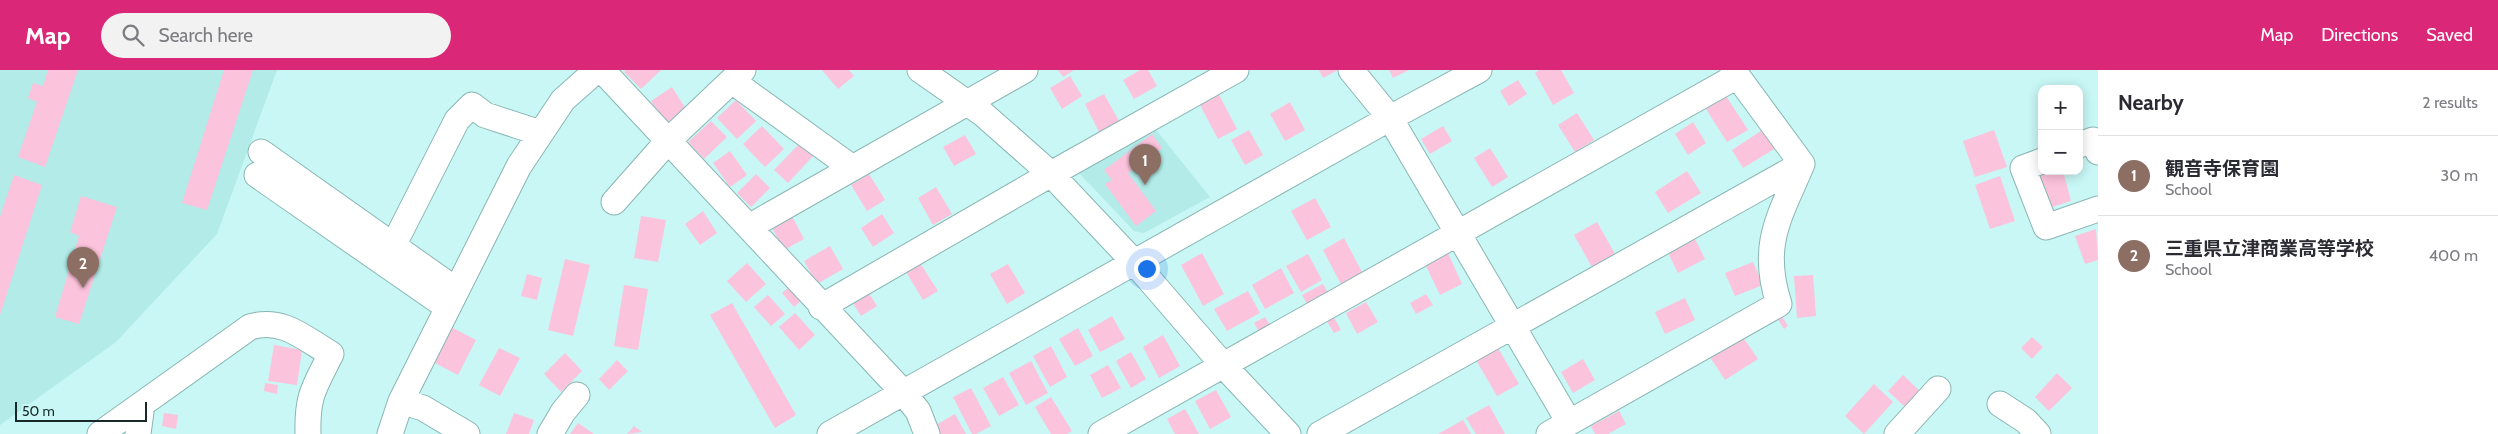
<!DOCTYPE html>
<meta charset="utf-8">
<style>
body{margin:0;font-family:Cabin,"Noto Sans JP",sans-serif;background:#f2f2f3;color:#2b2b33}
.controls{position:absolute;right:15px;top:15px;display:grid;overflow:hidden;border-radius:10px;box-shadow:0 2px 12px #0003}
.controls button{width:45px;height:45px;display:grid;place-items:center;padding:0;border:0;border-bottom:1px solid #e1e1e2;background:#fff;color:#2b2b33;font:25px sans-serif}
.scale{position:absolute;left:15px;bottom:12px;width:132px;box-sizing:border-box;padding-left:5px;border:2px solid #172929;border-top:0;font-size:14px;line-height:18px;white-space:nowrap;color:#172929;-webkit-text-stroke:4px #c8f7f5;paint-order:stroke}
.you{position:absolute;left:1146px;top:198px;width:18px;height:18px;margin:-12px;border:4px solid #fff;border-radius:50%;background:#1a73e8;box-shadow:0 0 0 8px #1a73e833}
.badge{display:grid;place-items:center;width:32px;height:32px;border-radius:50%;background:#db2777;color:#fff;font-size:16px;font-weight:700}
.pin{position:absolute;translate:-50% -41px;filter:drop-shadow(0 1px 2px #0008)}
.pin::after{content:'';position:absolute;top:26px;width:18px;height:15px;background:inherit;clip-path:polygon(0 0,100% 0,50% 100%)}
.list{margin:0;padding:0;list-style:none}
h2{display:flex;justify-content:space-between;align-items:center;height:65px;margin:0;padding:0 20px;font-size:21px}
h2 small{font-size:16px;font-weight:400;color:#7c7c81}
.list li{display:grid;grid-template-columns:32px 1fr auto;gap:15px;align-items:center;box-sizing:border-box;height:80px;padding:0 20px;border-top:1px solid #e1e1e2}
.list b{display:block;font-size:19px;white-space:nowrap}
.list p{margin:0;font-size:16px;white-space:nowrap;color:#7c7c81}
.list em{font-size:16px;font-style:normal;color:#7c7c81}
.icon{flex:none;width:28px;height:28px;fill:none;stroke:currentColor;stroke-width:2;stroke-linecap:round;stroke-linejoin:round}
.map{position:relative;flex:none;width:2098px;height:364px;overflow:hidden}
header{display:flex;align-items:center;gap:30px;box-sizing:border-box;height:70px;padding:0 25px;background:#db2777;color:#fff}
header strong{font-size:24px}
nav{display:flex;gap:28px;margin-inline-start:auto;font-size:18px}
.search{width:350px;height:45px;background:#f2f2f3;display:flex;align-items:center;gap:12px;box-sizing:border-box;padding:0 18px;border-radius:28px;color:#7c7c81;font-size:19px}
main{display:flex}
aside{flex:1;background:#fff}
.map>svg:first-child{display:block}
.built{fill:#b2ebe8}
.building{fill:#fcc3dc}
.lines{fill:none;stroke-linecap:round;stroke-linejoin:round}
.minor-casing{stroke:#89b6b4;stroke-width:27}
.minor{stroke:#fff;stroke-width:25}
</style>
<header>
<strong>Map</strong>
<div class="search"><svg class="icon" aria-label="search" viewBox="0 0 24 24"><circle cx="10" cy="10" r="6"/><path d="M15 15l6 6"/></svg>Search here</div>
<nav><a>Map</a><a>Directions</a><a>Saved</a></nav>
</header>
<main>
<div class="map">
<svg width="2098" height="364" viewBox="0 0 2098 364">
<rect width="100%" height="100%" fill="#c8f7f5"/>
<path class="built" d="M0,0H277L217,164L116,272L0,355Z
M1153,56L1210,127L1144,163L1134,161L1079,103V97Z"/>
<path class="building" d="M48,0H78L45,97L18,87L37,32L28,28L33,13L43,16Z
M224,0H253L207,140L182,133Z
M626,0H661L641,19L624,2Z
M822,0H849L854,6L838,19Z
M1058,0H1074L1063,7Z
M1140,0H1148L1157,16L1134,29L1123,10Z
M1319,0H1338L1323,8Z
M1389,0H1409L1393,8Z
M1539,0H1561L1574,23L1553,35L1535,3Z
M1070,6L1082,26L1062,39L1050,18Z
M1518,10L1527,24L1509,36L1500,21Z
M672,17L686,39L666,53L651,31Z
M1218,23L1237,59L1218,69L1199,33Z
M1104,24L1119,51L1099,62L1085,34Z
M1726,26L1748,60L1727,72L1706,39Z
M736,30L756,51L737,69L717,48Z
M1290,32L1305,60L1285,71L1270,44Z
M1577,43L1594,70L1575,82L1558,55Z
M711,51L727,67L704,89L688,72Z
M1693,52L1706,73L1688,85L1675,64Z
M762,56L784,79L765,97L743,74Z
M1443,56L1452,71L1430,84L1421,69Z
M1764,59L1776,78L1743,98L1732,80Z
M1249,60L1263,85L1245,95L1231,70Z
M1994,60L2007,97L1975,107L1963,71Z
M1152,64L1162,78L1128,103L1156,141L1136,156L1105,114L1112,110L1104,100Z
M965,65L976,84L954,96L943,77Z
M801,72L814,85L788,113L774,100Z
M1490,78L1508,107L1492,117L1474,88Z
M730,81L747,105L730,117L713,93Z
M1687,101L1701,123L1668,143L1655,122Z
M2049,101H2063L2071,131L2049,138L2040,104Z
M756,104L770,118L751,137L737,123Z
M869,104L885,130L867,141L851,115Z
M14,105L42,115L0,245V147Z
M2000,106L2015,151L1990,159L1975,115Z
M936,117L952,144L933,155L918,128Z
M81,126L117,137L79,254L55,247L79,166L70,162Z
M1315,128L1331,157L1307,170L1291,141Z
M703,141L717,163L700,175L685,154Z
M791,144L804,169L784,180L771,156Z
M882,144L894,163L873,177L861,158Z
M641,146L666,150L658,192L634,188Z
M1597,152L1615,184L1592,197L1574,165Z
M2096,159L2098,190L2085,194L2075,166Z
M1694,167L1705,189L1678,203L1667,181Z
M1344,168L1363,204L1342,216L1323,180Z
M830,176L843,199L817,214L804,191Z
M1202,183L1224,224L1203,236L1181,195Z
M1448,183L1462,214L1440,225L1425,194Z
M1308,184L1322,210L1301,222L1286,196Z
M565,189L590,195L573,266L548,260Z
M1753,192L1763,215L1735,226L1725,203Z
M747,193L766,214L746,232L727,211Z
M920,193L938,221L923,230L906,202Z
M1008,194L1025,223L1007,234L990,204Z
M1281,198L1294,223L1265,239L1252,215Z
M527,204L542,208L537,230L521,226Z
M1813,205L1816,246L1797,248L1794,206Z
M1323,214L1328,223L1307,234L1302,225Z
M624,215L648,219L638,280L614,276Z
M790,216L802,230L794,237L782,223Z
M867,220L877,236L861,246L851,230Z
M1248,221L1260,243L1227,261L1214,239Z
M1426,224L1433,235L1416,244L1410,233Z
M768,225L785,244L771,256L754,237Z
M1685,228L1695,250L1665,264L1655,242Z
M1366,232L1378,252L1357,264L1346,243Z
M732,233L796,345L775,358L710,245Z
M795,243L815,265L799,280L779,257Z
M1332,244L1341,260L1334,263L1325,248Z
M1781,245L1788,256L1784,259L1777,248Z
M1112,246L1125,269L1100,282L1088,260Z
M1265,247L1271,257L1260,263L1254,253Z
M451,257L476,270L458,305L433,292Z
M1078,258L1093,286L1075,296L1059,269Z
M1163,265L1180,296L1159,308L1143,277Z
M1743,267L1758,289L1725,310L1710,287Z
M2032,267L2043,277L2032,289L2021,278Z
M274,275L302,280L297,315L268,311Z
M1051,276L1067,307L1050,317L1033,286Z
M499,278L520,288L500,326L479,315Z
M1498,278L1519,314L1497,326L1476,290Z
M1131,282L1146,309L1131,318L1116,291Z
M565,283L582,301L561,322L544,304Z
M1583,289L1595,310L1573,323L1561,302Z
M617,290L628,301L609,320L599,309Z
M1031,291L1048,323L1026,335L1009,303Z
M1108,295L1121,318L1102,328L1090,305Z
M2057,303L2072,318L2049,341L2035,327Z
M1903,305L1926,327L1911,343L1888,321Z
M1003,307L1019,335L999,346L983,318Z
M265,313L278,315L277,324L264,321Z
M1874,314L1893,332L1864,364L1845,346Z
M971,318L991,356L976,364H972L953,327Z
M1216,320L1231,347L1210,359L1195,331Z
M1051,327L1072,361L1067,364H1051L1035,337Z
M1489,335L1505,364H1476L1466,348Z
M1185,339L1199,364H1175L1167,349Z
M1619,341L1626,354L1608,364H1595L1591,356Z
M164,343L178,345L176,359L162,356Z
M514,343L534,350L529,364H506Z
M955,344L966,364H939L934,356Z
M1463,350L1471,364H1438Z
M578,353L594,364H570Z
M634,356L642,362L627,364Z"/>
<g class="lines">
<g class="minor-casing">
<path id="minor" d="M602,0L902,321L918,341L927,364
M920,0L983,44L1051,104L1135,193L1224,296L1288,364
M1351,0L1390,48L1569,352
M1733,0L1802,94
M732,11L851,97
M2079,75L2093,70L2098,82
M261,82L456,220
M2042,91L2023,98L2046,157L2098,139
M257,105L447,237
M614,132L668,71L743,0
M749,157L1025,0
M393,176L457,50L472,35L485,45L540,63
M821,237L1051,104L1236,0
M401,331L423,338L467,364
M2000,334L2026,351L2038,364
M100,364L250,257C282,247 304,268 331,284C314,318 307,325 308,364
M138,364L142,334
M390,364L401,331L519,96L563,30L597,0
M550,364L563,342L577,325
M830,364L1390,48L1479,0
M1101,364L1737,6
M1320,364L1802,94
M1549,364L1779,234C1760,175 1779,148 1802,94
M1897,364L1938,319"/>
</g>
<use href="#minor" class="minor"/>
</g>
</svg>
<div class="controls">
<button>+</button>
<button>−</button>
</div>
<div class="scale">50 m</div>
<div class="you"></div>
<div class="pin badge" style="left:1145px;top:115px;background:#8d6e63">1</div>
<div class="pin badge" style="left:83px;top:218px;background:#8d6e63">2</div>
</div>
<aside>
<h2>Nearby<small>2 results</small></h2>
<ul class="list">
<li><span class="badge" style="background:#8d6e63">1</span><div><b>観音寺保育園</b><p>School</p></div><em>30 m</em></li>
<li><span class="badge" style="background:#8d6e63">2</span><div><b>三重県立津商業高等学校</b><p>School</p></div><em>400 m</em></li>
</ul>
</aside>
</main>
